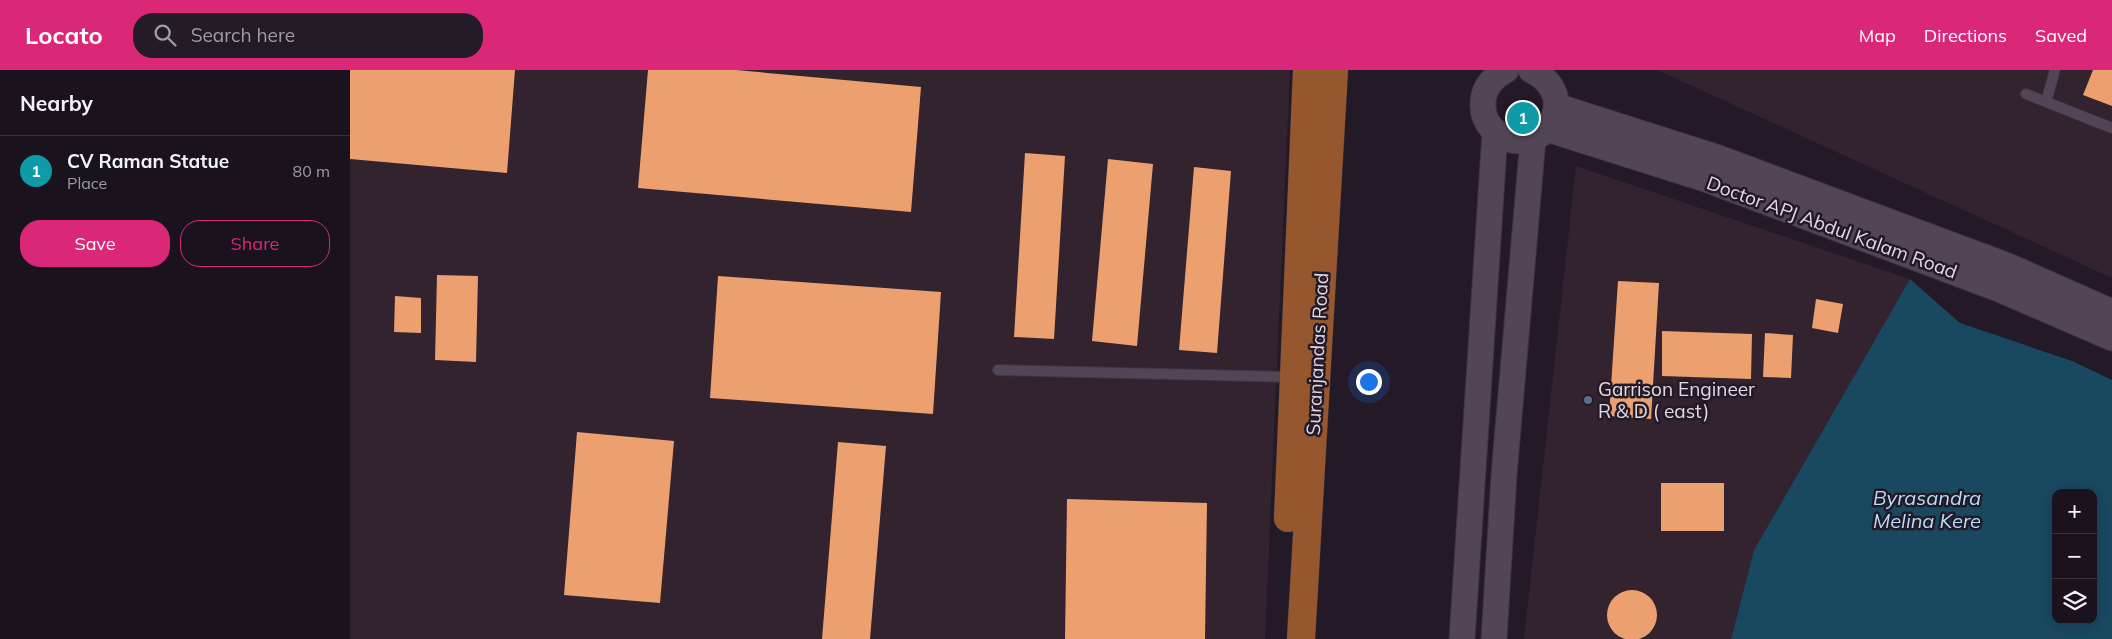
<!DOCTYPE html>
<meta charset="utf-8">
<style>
body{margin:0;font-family:Mulish,sans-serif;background:#231c26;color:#f1f3f6}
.controls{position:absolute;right:15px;bottom:15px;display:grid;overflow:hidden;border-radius:10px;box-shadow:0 2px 12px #0003}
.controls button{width:45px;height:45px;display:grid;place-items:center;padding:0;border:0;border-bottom:1px solid #38323b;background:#1a131d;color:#f1f3f6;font:25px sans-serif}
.you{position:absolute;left:1018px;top:311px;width:18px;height:18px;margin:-12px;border:4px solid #fff;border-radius:50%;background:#1a73e8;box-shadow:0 0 0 8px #1a73e833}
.badge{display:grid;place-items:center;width:32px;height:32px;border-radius:50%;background:#db2777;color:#fff;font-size:16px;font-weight:700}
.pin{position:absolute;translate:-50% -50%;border:2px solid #fff;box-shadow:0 1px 5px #0006}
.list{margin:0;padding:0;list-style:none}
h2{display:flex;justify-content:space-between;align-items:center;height:65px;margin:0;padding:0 20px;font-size:21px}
h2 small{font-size:16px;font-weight:400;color:#9f9ea4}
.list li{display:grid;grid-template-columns:32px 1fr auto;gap:15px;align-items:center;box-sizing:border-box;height:70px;padding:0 20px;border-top:1px solid #38323b}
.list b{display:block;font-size:19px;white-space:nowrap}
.list p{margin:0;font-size:16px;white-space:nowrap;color:#9f9ea4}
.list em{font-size:16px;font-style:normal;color:#9f9ea4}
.actions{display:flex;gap:10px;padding:15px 20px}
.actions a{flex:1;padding:11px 0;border:1px solid #db2777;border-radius:20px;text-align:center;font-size:18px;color:#db2777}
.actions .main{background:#db2777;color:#fff}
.icon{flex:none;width:28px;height:28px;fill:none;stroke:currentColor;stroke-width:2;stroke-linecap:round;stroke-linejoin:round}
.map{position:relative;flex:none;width:1762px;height:569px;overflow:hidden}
header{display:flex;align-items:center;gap:30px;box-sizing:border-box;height:70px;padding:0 25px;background:#db2777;color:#fff}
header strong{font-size:24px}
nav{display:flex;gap:28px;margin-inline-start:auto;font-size:18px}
.search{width:350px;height:45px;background:#231c26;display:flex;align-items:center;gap:12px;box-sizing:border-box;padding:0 18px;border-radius:20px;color:#9f9ea4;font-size:19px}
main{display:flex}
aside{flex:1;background:#1a131d}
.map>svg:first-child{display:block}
.industrial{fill:#32232e}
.water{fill:#194861;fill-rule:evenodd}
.building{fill:#eca070}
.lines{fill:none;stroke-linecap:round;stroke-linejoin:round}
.service-casing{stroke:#3b343e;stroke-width:12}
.tertiary-casing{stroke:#3b343e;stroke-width:27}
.primary-casing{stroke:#3b343e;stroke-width:29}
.service{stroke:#524656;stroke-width:10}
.tertiary{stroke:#524656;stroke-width:25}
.primary{stroke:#96572e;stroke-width:28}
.service-dot{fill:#5c6f8a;stroke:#231927;stroke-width:2}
.labels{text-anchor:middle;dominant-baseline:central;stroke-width:5;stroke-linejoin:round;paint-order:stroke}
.street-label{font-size:19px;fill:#e0d9e3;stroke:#231927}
.poi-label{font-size:19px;fill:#e0d9e3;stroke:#231927;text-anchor:start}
.water-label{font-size:20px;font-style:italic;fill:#b5dff8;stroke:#231927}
</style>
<header>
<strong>Locato</strong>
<div class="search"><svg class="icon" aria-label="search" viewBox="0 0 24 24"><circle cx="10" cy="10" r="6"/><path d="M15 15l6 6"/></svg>Search here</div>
<nav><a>Map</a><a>Directions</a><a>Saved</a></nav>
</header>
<main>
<aside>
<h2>Nearby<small></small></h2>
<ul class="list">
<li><span class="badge" style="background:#0f9aa8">1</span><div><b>CV Raman Statue</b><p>Place</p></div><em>80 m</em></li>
</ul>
<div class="actions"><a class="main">Save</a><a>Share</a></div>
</aside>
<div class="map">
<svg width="1762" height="569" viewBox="0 0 1762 569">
<rect width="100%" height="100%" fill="#231927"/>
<path class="industrial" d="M0,0H940L915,569H0Z
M1307,0H1762V208Z
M1226,96L1560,209L1404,480L1381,569H1174Z"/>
<path class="water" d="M1560,209L1610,253L1722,291L1762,310V569H1381L1404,480ZM1706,423H1743V550H1706Z"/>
<path class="building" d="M0,0H165L157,103L0,89Z
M298,0H386L571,17L561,142L288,118Z
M1743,0H1762V36L1733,25Z
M675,83L715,86L704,269L664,267Z
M758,89L803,94L787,276L742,271Z
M844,97L881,101L867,283L829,280Z
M87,205L128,206L126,292L85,290Z
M368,206L591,222L583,344L360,328Z
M1268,211L1309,213L1301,349L1259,346Z
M45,226L71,228V263L44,262Z
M1466,229L1493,234L1488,263L1462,258Z
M1312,261L1402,264L1401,309L1312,306Z
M1415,263L1443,265L1441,308L1413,307Z
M227,362L324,371L310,533L214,525Z
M488,372L536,376L520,569H472Z
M1311,413H1374V461H1311Z
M717,429L857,433L855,569H715Z
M1257 545a25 25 0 1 1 50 0a25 25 0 1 1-50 0Z"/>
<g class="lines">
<g class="service-casing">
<path id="service" d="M1676,24L1762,58
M1696,32L1705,0
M648,300L944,307"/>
</g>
<g class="tertiary-casing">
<path id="tertiary" d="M1156,0C1141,9 1132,19 1133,37C1133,47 1139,57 1147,63C1190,94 1236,27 1181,0
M1206,36L1366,87L1658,196L1762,242
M1197,59L1358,110L1649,219L1762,268
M1112,569L1145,62
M1144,569L1154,405L1183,69"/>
</g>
<g class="primary-casing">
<path id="primary" d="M938,448L957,0
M951,569L984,0"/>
</g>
<use href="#service" class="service"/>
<use href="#tertiary" class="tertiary"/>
<use href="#primary" class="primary"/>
</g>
<circle class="service-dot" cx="1238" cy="330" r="5"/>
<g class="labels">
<g class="street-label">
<text transform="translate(1482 157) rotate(20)">Doctor APJ Abdul Kalam Road</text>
<text transform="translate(967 284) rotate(-87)">Suranjandas Road</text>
</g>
<g class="poi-label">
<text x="1248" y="319">Garrison Engineer<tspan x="1248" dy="22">R &amp; D ( east)</tspan></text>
</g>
<g class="water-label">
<text x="1577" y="427">Byrasandra<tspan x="1577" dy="23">Melina Kere</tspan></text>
</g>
</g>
</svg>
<div class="controls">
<button>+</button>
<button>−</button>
<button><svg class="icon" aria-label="layers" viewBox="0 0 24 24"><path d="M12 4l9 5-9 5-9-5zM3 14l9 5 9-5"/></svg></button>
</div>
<div class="you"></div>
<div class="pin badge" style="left:1173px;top:48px;background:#0f9aa8">1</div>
</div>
</main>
